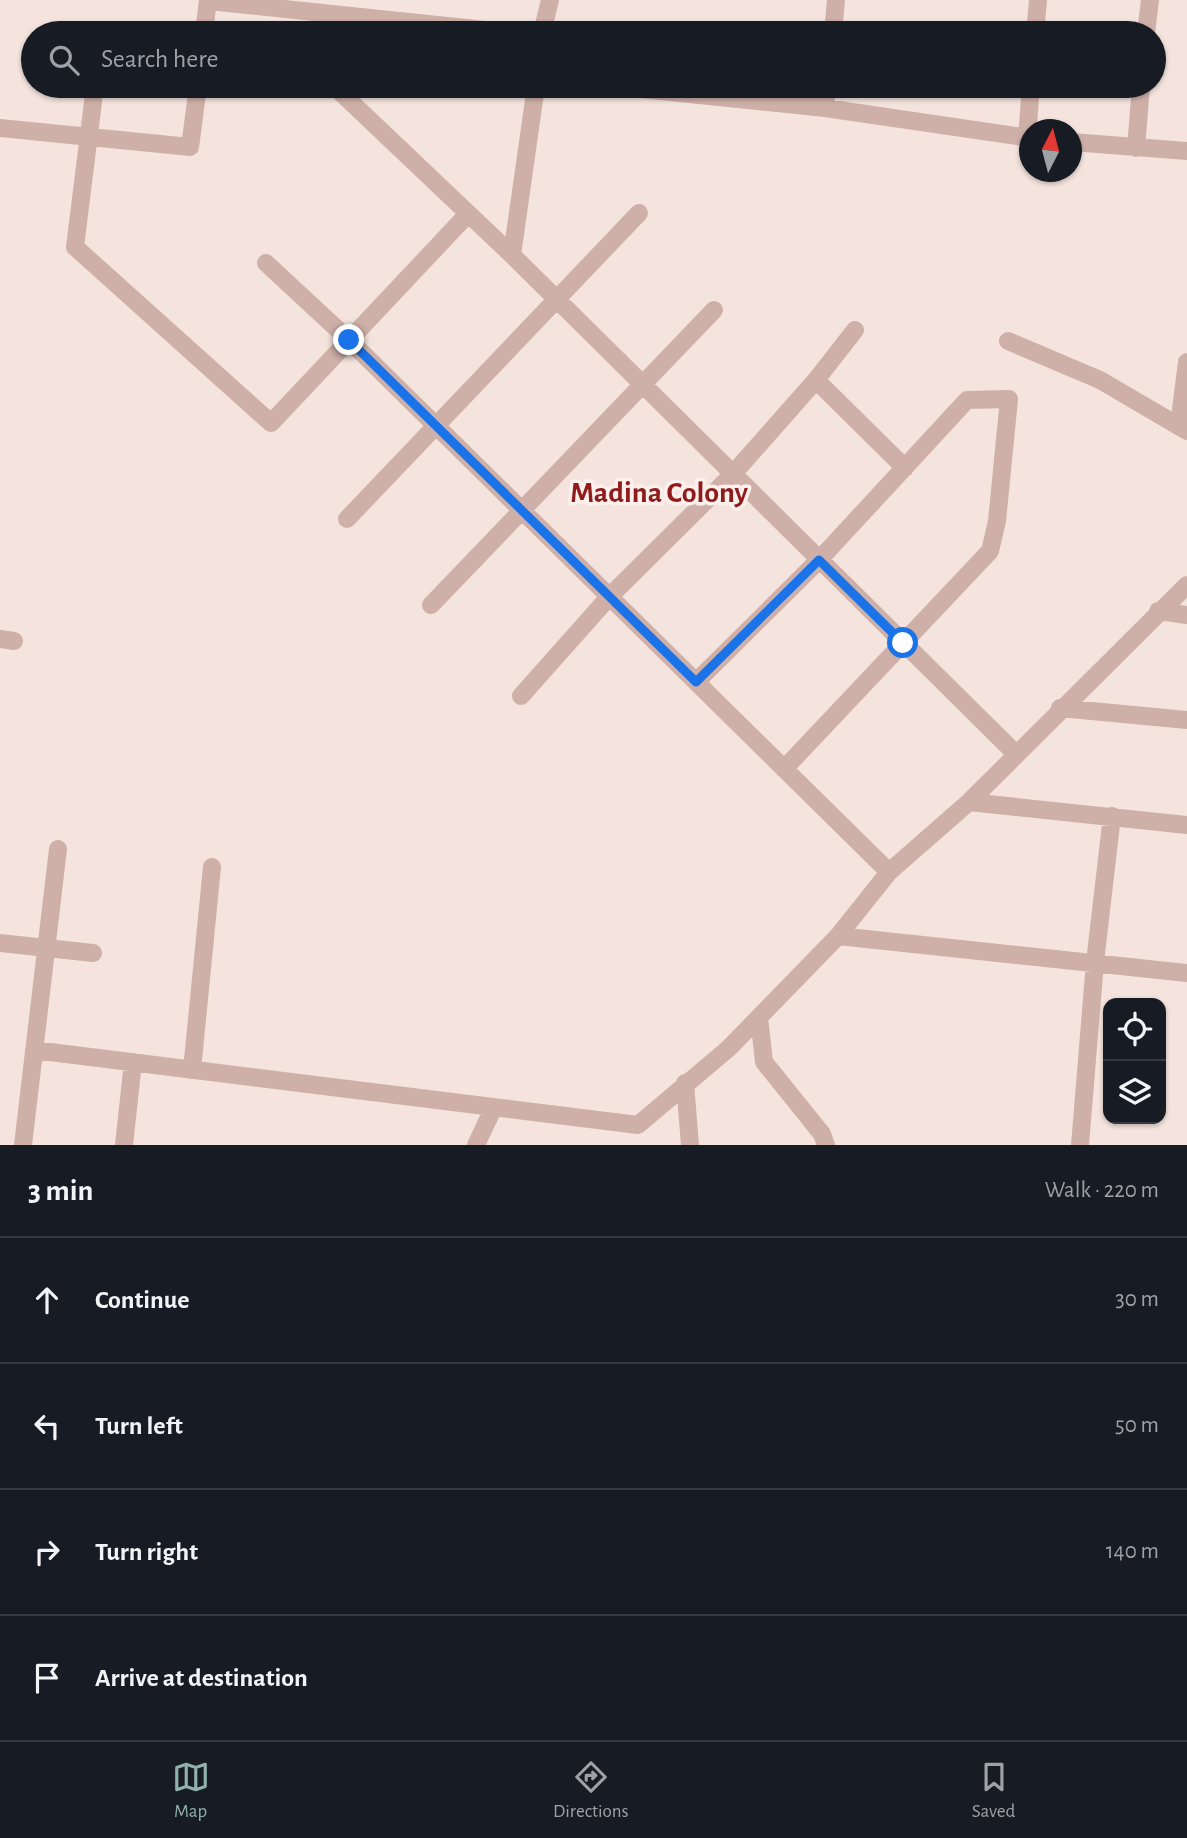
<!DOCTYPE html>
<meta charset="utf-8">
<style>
body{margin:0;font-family:"Alegreya Sans",sans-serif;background:#242831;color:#f1f3f6}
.controls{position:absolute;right:21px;bottom:21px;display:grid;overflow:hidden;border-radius:14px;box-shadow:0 2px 5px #0004}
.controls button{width:63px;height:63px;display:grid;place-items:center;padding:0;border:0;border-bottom:2px solid #363941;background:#171b24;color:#f1f3f6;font:35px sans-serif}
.compass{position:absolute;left:1019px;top:119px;width:63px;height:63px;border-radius:50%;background:#171b24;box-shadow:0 2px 5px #0004;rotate:6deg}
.stop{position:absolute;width:21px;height:21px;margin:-16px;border:5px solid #1a73e8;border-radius:50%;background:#fff}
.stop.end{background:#1a73e8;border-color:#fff;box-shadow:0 2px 7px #0008}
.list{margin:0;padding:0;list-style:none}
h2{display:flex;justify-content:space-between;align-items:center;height:91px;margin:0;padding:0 28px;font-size:30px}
h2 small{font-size:23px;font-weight:400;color:#9ea1a6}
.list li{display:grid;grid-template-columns:46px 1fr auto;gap:21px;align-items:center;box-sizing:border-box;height:126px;padding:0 28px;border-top:2px solid #363941}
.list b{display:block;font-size:26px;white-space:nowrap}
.list em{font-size:23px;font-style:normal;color:#9ea1a6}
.icon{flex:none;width:38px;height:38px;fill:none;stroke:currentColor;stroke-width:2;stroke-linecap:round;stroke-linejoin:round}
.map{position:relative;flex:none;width:1187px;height:1145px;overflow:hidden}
.search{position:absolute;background:#171b24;box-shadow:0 2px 5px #0004;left:21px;right:21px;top:21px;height:77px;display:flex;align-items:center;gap:18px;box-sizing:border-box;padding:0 24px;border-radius:38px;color:#9ea1a6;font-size:26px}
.sheet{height:595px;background:#171b24}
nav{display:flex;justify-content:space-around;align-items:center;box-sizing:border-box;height:98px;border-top:2px solid #363941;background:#171b24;font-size:19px;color:#9ea1a6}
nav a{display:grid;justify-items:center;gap:4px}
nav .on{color:#91b1ad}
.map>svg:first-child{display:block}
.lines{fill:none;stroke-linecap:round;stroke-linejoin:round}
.minor{stroke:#ceb0a8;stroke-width:18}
.route{stroke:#1a73e8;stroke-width:9}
.labels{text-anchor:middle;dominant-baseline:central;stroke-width:7;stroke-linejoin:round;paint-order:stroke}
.quarter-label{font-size:30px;font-weight:bold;fill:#901b1c;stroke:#fbf0eb}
</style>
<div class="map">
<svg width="1187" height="1145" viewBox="0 0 1187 1145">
<rect width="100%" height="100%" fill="#f5e4de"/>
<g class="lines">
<path class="minor" d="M208,1L515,33
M204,33L208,0
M542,33L550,0
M833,33L836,0
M1035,33L1038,0
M1146,33L1150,0
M95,86L75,247L271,423L467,215
M334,86L512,255L1016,754
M612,86L825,108L1030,138
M825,108L827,86
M0,128L190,147L198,86
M1027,137L1031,86
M1072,142L1187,151
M1136,148L1141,86
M512,255L536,86
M266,263L349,340L889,872
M1008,341L1100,380L1187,431
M816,380L905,468
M1179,425L1187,362
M347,519L639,213
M431,605L714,310
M1158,611L1187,615
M0,639L14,641
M696,682L819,560L967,400L1009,399L997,521L990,551L784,769
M521,696L609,597L732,475L816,380L855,330
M1060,708L1187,720
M969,802L1187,825
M838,936L1187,973
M0,943L93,953
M759,1017L764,1062L822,1134L826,1145
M34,1050L638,1125L729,1048L838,936L889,872L969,802L1187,585
M192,1070L212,867
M685,1083L690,1145
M23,1145L58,849
M124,1145L133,1062
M476,1145L494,1107
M1080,1145L1095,962L1112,816"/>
</g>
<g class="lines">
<path class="route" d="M349,340L696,682L819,560L903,643"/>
</g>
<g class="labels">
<g class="quarter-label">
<text x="659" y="493">Madina Colony</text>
</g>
</g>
</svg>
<div class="controls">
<button><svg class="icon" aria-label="locate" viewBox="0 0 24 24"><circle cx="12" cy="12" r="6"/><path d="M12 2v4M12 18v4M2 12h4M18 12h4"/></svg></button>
<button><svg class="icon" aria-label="layers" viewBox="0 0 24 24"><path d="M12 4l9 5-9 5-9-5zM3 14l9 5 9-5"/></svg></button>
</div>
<svg class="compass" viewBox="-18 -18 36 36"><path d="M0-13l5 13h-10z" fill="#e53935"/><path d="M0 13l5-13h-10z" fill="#9ea1a6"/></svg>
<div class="stop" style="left:903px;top:643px"></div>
<div class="stop end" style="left:349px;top:340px"></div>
<div class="search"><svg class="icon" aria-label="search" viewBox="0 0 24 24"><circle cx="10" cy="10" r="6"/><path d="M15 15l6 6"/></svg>Search here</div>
</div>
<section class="sheet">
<h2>3 min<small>Walk · 220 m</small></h2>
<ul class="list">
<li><svg class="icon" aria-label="ahead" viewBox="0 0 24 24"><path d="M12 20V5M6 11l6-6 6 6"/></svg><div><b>Continue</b></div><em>30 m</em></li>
<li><svg class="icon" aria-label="left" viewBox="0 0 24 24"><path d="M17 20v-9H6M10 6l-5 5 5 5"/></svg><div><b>Turn left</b></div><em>50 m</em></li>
<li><svg class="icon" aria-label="right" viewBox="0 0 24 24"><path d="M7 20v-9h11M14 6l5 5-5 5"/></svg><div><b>Turn right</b></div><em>140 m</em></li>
<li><svg class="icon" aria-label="arrive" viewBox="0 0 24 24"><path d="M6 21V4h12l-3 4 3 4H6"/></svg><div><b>Arrive at destination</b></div></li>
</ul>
</section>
<nav>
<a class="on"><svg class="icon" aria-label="map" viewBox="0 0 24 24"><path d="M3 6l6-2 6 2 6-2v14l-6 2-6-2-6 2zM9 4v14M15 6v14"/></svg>Map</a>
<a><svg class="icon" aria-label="directions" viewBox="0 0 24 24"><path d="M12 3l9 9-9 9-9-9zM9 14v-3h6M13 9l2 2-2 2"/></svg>Directions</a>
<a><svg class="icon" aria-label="saved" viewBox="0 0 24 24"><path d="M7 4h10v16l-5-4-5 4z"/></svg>Saved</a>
</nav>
